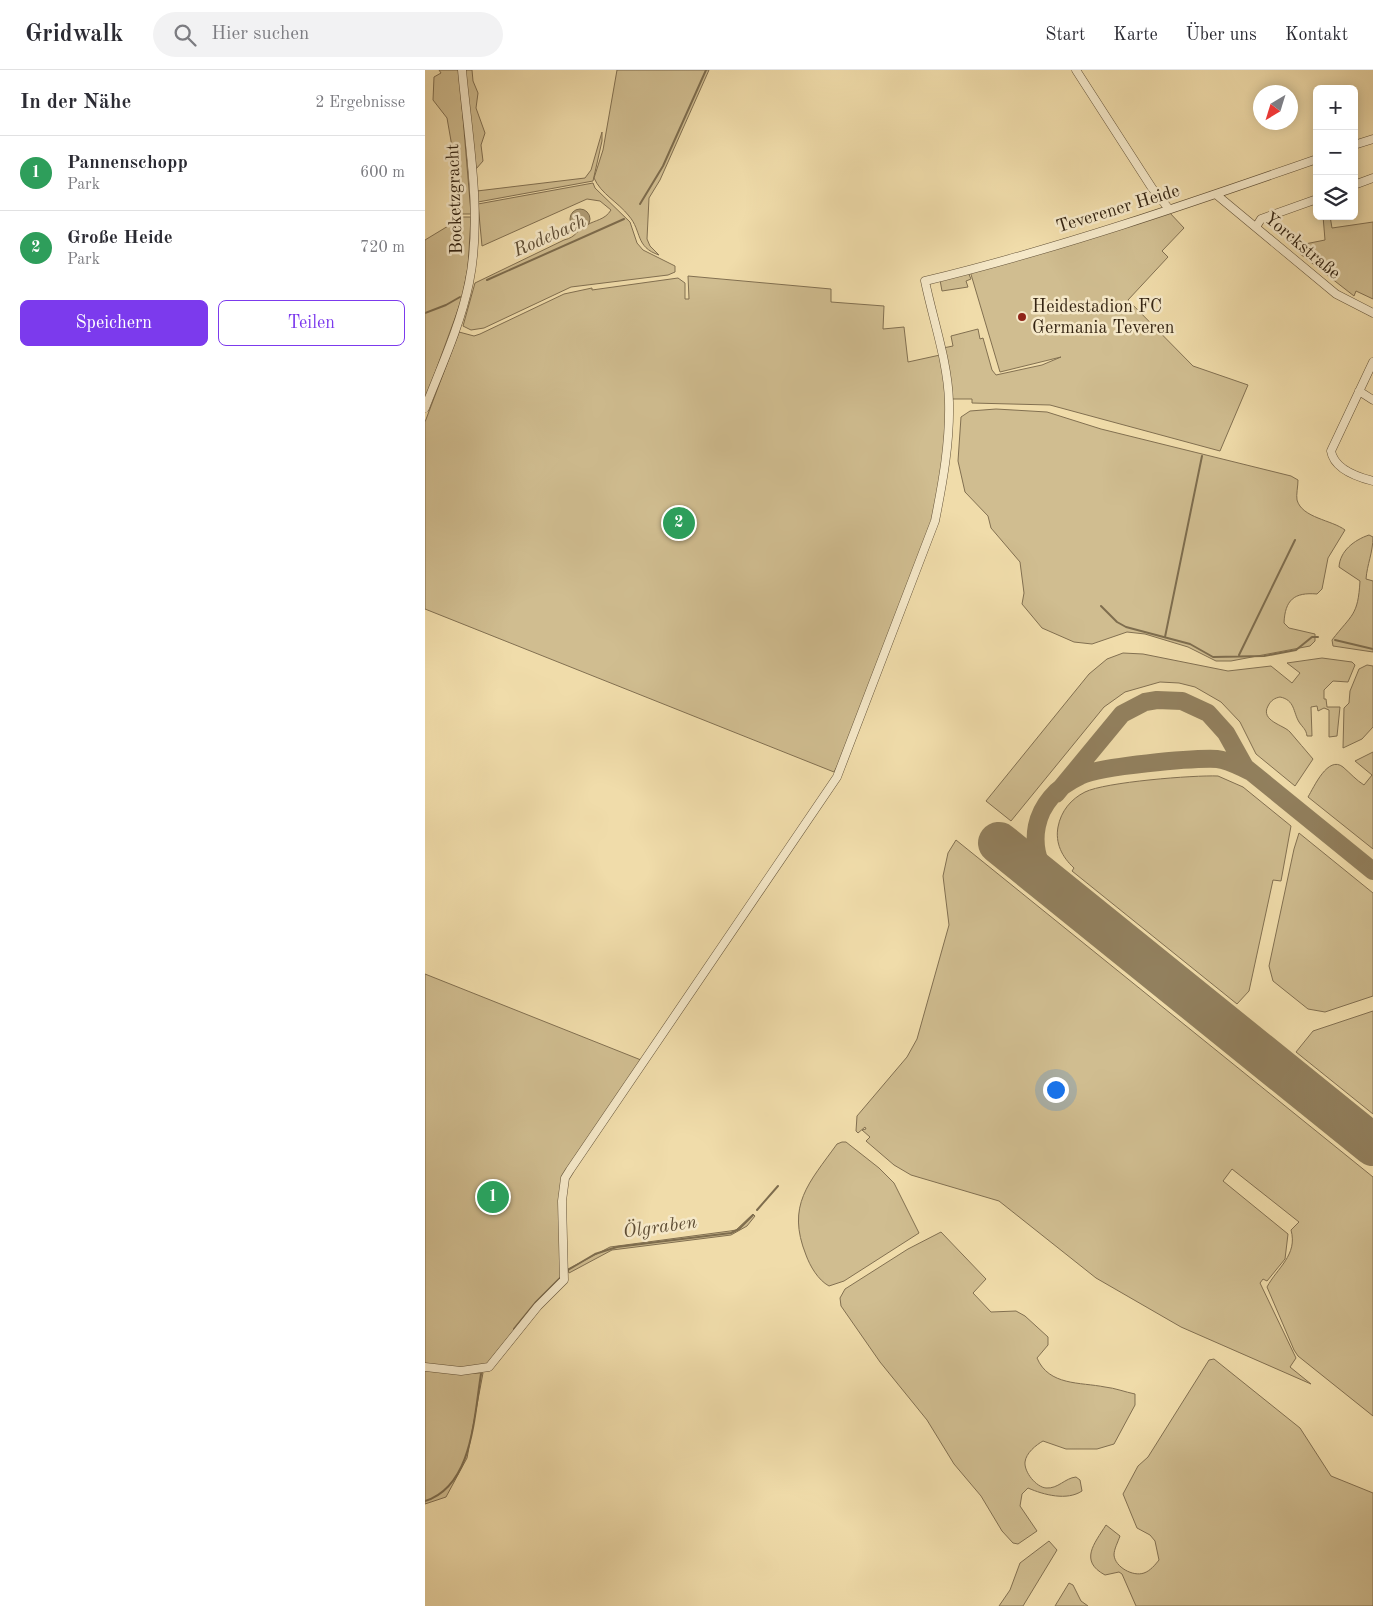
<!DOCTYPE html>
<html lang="de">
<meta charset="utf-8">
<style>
body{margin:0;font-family:"Old Standard TT",serif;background:#f2f2f3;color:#2b2b33}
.controls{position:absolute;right:15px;top:15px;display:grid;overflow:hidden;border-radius:8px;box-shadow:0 2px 12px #0003}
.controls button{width:45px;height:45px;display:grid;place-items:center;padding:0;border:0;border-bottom:1px solid #e1e1e2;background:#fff;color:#2b2b33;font:25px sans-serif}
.compass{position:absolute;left:828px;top:15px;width:45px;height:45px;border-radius:50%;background:#fff;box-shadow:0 2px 12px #0003;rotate:218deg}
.you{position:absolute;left:630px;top:1019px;width:18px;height:18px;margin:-12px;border:4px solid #fff;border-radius:50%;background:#1a73e8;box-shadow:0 0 0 8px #1a73e833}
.badge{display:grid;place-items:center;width:32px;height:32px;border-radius:50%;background:#7c3aed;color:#fff;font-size:16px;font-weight:700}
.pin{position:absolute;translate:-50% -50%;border:2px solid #fff;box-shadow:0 1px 5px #0006}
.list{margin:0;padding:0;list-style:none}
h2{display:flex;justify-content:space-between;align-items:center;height:65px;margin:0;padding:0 20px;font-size:21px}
h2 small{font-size:16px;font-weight:400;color:#7c7c81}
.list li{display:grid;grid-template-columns:32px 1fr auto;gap:15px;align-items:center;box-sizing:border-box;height:75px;padding:0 20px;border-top:1px solid #e1e1e2}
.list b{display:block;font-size:19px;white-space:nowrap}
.list p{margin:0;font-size:16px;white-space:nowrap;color:#7c7c81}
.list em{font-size:16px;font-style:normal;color:#7c7c81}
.actions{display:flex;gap:10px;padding:15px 20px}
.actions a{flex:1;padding:11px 0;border:1px solid #7c3aed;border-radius:8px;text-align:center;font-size:18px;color:#7c3aed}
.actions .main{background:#7c3aed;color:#fff}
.icon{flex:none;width:28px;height:28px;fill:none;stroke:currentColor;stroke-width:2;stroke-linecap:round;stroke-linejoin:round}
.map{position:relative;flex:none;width:948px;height:1536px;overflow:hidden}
header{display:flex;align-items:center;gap:30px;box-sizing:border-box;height:70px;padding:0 25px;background:#fff;border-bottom:1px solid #e1e1e2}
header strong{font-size:24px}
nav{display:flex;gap:28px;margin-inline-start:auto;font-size:18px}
.search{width:350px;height:45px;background:#f2f2f3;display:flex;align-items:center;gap:12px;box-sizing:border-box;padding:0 18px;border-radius:28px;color:#7c7c81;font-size:19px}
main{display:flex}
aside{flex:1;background:#fff}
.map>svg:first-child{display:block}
.green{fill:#d0bd90;stroke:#827051}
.water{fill:#b09d76;stroke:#7e6d4e}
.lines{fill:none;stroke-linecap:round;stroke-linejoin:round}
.stream{stroke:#7e6d4e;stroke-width:2}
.taxiway{stroke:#92805e;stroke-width:18}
.runway{stroke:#92805e;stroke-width:42}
.minor-casing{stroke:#635238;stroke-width:9}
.minor{stroke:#f5e8c8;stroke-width:8}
.poi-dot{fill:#8f2418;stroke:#f5e8c8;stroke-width:2}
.labels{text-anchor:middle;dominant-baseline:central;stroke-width:5;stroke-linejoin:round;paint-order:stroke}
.street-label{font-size:18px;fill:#342412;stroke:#f5e8c8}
.poi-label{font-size:18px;fill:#342412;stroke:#f5e8c8;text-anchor:start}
.water-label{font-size:19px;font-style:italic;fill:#5f4e35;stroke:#f5e8c8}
</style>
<header>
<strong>Gridwalk</strong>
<div class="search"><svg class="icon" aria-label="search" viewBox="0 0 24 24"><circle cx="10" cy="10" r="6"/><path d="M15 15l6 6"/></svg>Hier suchen</div>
<nav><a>Start</a><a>Karte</a><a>Über uns</a><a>Kontakt</a></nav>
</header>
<main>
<aside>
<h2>In der Nähe<small>2 Ergebnisse</small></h2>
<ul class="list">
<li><span class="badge" style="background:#2e9e5b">1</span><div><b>Pannenschopp</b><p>Park</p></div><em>600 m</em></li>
<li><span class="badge" style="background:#2e9e5b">2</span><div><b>Große Heide</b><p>Park</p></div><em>720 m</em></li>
</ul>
<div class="actions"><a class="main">Speichern</a><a>Teilen</a></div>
</aside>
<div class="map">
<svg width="948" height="1536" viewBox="0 0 948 1536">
<rect width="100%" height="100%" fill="#f0dcaa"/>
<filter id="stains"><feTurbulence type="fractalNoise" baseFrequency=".004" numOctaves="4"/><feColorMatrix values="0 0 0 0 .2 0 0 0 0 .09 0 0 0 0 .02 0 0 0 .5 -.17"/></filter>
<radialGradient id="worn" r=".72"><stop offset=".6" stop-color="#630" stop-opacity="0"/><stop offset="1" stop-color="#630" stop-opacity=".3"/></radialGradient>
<path class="green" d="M14,0H34L46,144H32L28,138L29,88L22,48L8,30L9,7L16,3Z
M40,0H47L48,11L53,23L51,38L60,63L56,75L58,91L51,99Z
M192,0H284L235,110L224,128L222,169L225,176L234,185C210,177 217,161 204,146C193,132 176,124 169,108L178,80Z
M177,62V71L168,111L53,132L52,121L160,108L166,100Z
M168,113L170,118L205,152L212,173L218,180L250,196V202L243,205L146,217L59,258L46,260L38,256L50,213L139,170C152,167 151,160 162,155C170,150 180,150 186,140L175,131L162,129L57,176L53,134Z
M744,142L759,158L737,181L743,187L703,230L768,296L823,315L795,381L625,335L547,333V329H526L518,278L528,276L526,266L553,259L555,269L558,268L567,300L571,305L617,295L636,287L575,302L545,201Z
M898,146H905L907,158L948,152V229L931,221L929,226L874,183L880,174L900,170Z
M38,147H46L43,197L37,229L0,330V170Z
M543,202L546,209L541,211L543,217L517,221L515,210Z
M263,206L406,219V232L459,236L458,259L479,257L483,292L515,285L522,330L523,356L509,447L417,687L409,702L0,539V352L34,262L49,266L55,264L139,224L167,218V220L253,208L260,213V229H264Z
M571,339L622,342L676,359L866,406L873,410C873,416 871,425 872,430C877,448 907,450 920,460L903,488L897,519L892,524C869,522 860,530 859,553L864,558L890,564V571L885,576L806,591H791L763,577L720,564L702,562L667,574L649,572L617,558L597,534L599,523L595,492L566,458L563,446L540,422L533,391L536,347L545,341Z
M944,465L948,467C948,482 942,495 941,509L948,511V582L908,576L907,570C927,544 933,546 935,511L914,497C915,481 929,470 944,465Z
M698,583L718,584L803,601L846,596L867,613L875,603L862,593L897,588L927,592L930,595L923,612L908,611L899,620V629H901L902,637H915L912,666L904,667V640L899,638L893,641L892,636L886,637L887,666H882C881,659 878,658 874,652C868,642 870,630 855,627C850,628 846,630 843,636C835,651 859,655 865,662C873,671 880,680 888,689L870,716L831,684L815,652L796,632L770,617L754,613L735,612L700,622L679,637L586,751L561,731L664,604L682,589Z
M942,595L948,596V657L937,669L918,678L919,638L924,633L925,621L934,599Z
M948,682V779L883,727C889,717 903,685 918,697C925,703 931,710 939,715L947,705L930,691Z
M793,706L818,717L866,756L856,811L848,810L824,921L812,934L647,801L649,798C637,787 630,773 633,757C636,741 646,729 660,722C680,712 769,705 793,706Z
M874,763L948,823V926L900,942L883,939L848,911L844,896L869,779Z
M531,770L948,1107V1346L873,1286L869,1280L842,1217C852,1198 873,1185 866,1160L874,1152L807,1099L798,1111L863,1164L860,1189L842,1211L838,1209L835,1213L871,1288L865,1297L886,1314L756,1257L671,1208L574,1131L486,1105L469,1095L441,1071L445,1067L437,1060L441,1059L440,1057L433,1063L431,1061L432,1046L482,987L492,969L524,855L518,806L523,783Z
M0,904L216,990L139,1109V1205L67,1292L52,1299L0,1294Z
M948,941V1044L871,982L888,961Z
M417,1072H421L454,1098L469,1113L494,1163L419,1211L404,1216C393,1210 385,1196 381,1185C361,1135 384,1113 412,1074Z
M328,1144L330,1146L322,1156L306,1165L187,1180L144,1203L143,1199L185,1177L305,1161L311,1160Z
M516,1162L561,1209L548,1223L566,1242L591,1241L600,1246L623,1267V1275L612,1288C624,1316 655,1312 680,1317C690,1318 700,1322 710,1324V1335L689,1374L672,1379H641L618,1371C611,1375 601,1383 600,1392C599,1402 611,1417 621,1418C633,1419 640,1408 651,1407L655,1410L657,1421C642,1431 619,1425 603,1418L597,1424L595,1436L612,1461L593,1474L588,1473L577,1461L556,1426L529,1394L502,1350L455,1292L416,1236L415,1228L420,1219L483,1179Z
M789,1289L875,1358L906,1406L948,1423V1536H711L697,1504L694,1502L680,1505C654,1491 669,1474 681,1455L695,1466C693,1472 689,1479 689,1485C690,1497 708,1507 719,1503C725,1501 730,1495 734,1490L730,1471L725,1465L712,1458L698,1424L713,1396L723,1387L784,1290Z
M0,1298L35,1303H58L42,1388L21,1427L0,1434Z
M624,1471L632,1480L598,1536H574L585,1520L595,1493Z
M644,1513L648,1515L656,1531L663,1536H630Z"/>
<path class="water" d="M145 149a10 10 0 1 1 20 0a10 10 0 1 1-20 0Z"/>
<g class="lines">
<path class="stream" d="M215,134L238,96L281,0
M62,210L199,149
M0,243L21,235L35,227
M676,536L692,552L701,557L765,574L788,587L839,586L871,580L887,567H893
M740,567L777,386
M910,570L948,579
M814,585L870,470
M332,1140L353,1116
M143,1200L170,1184L192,1177L306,1163L314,1159L328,1145
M89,1259L111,1232L136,1207
M0,1431C48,1416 49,1346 56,1304"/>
<path class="taxiway" d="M631,724L697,644L720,632L732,630L757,631L783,643L801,663L820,697L948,801
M631,819C597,779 606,729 655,706C675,696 768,688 792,689C803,690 813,696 824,701"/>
<path class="runway" d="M574,773L948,1075"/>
<g class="minor-casing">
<path id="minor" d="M651,0L727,118L744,139
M929,75L948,69
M929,115L948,108
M793,126L911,224L948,243
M831,157L836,149L892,129
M948,292L906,381C909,399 932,407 948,411
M934,321L948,330
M0,338C16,297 35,256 44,213C58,146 43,67 37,0
M0,1297L36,1301L64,1297L113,1236L139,1210L137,1131L140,1108L145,1100L412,707L510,451C518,411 525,372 524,332C523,292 508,250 500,211C633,179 763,134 892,89"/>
</g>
<use href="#minor" class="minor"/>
</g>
<circle class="poi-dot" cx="597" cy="247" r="5"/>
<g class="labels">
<g class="street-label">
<text transform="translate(30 129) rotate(-92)">Bocketzgracht</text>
<text transform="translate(693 139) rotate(-17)">Teverener Heide</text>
<text transform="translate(877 176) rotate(40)">Yorckstraße</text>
</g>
<g class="poi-label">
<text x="607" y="237">Heidestadion FC<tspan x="607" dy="21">Germania Teveren</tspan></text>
</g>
<g class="water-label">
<text transform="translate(125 167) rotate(-24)">Rodebach</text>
<text transform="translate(235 1158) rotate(-8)">Ölgraben</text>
</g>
</g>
<rect width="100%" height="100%" filter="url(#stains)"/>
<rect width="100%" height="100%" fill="url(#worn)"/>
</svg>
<div class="controls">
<button>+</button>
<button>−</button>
<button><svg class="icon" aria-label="layers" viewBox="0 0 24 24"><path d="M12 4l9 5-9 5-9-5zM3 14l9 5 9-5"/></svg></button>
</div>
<svg class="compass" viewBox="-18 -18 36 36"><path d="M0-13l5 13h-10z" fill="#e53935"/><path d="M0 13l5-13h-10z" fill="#7c7c81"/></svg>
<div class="you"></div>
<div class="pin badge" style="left:68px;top:1127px;background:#2e9e5b">1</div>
<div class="pin badge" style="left:254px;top:453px;background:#2e9e5b">2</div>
</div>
</main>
